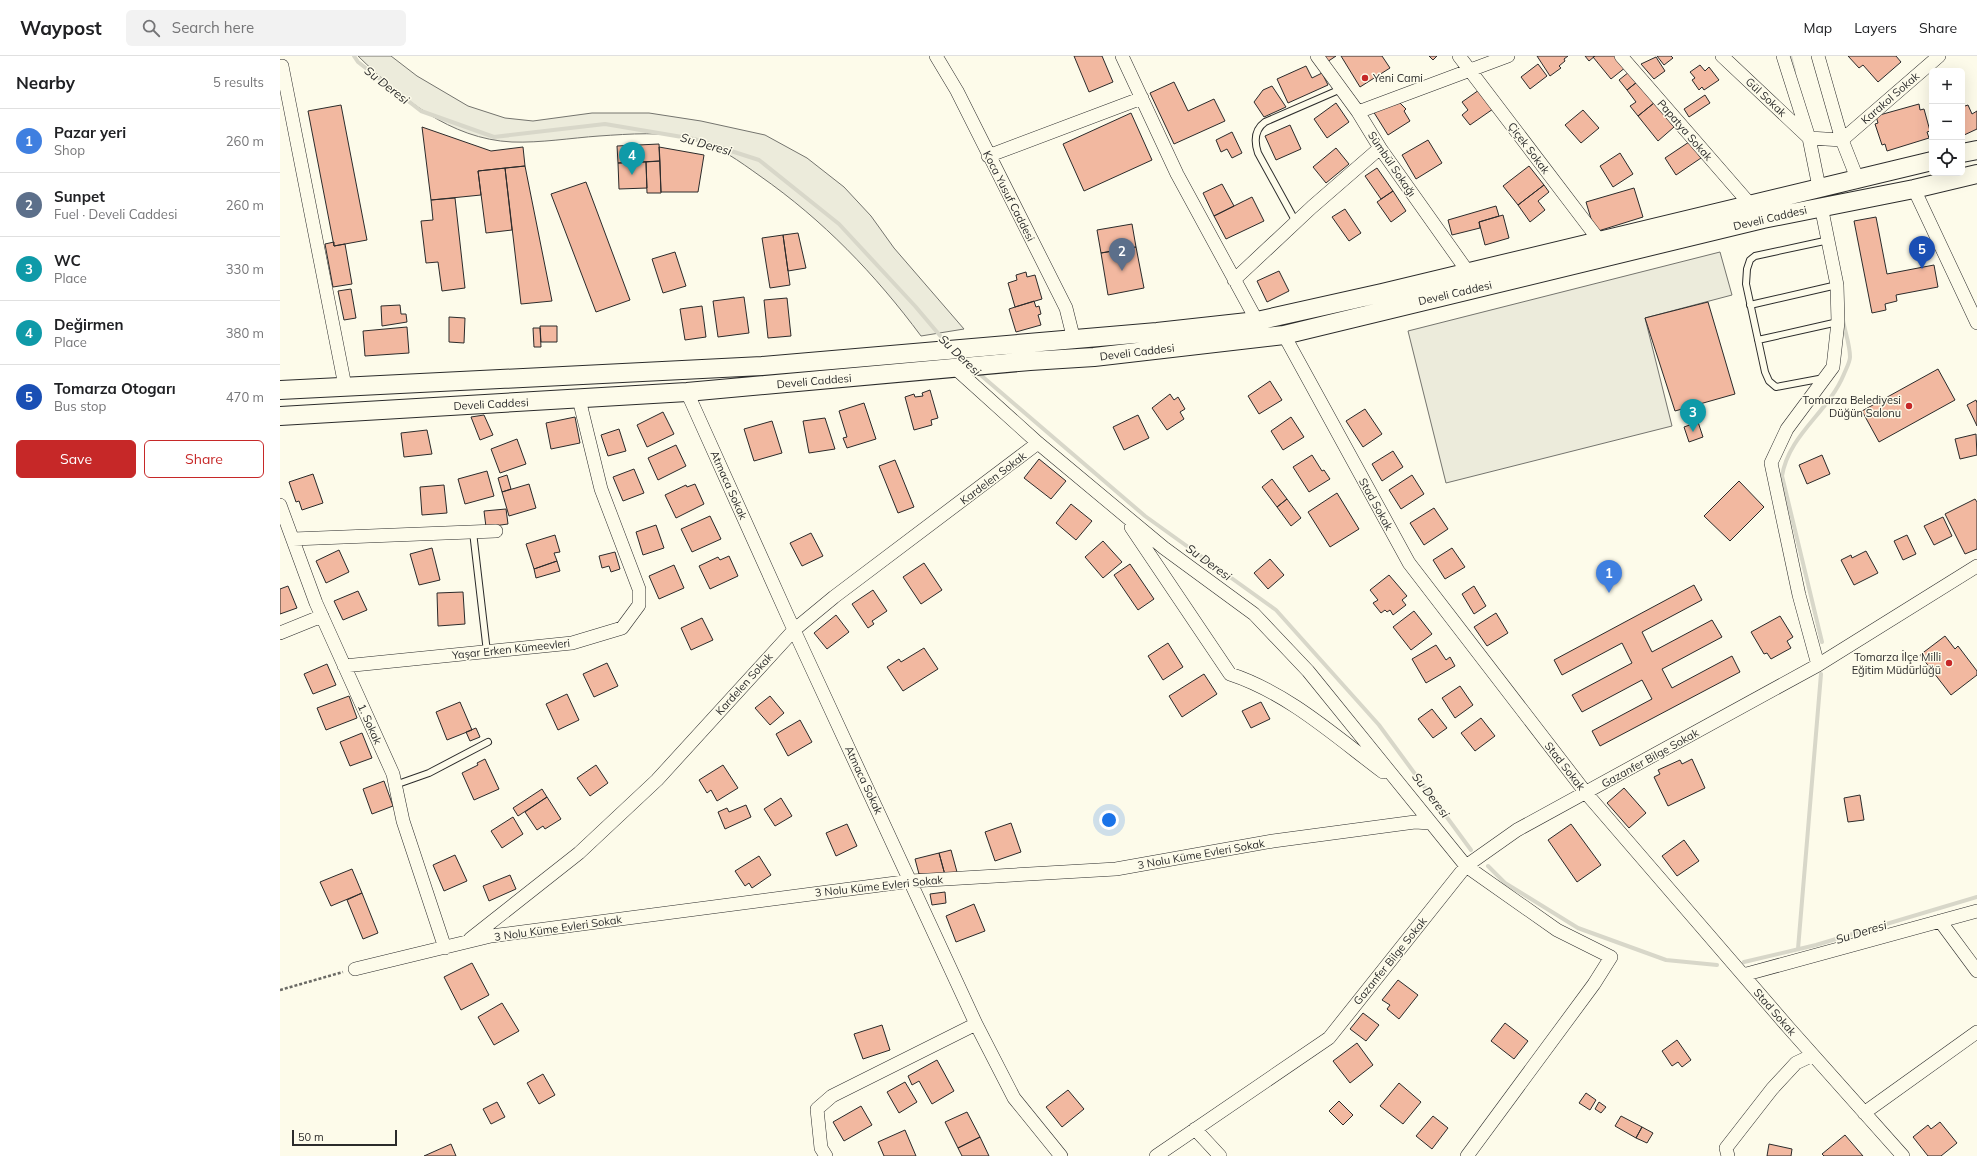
<!DOCTYPE html>
<meta charset="utf-8">
<style>
body{margin:0;font-family:Mulish,sans-serif;background:#f2f2f2;color:#202124}
.controls{position:absolute;right:12px;top:12px;display:grid;overflow:hidden;border-radius:6px;box-shadow:0 4px 16px #0002}
.controls button{width:36px;height:36px;display:grid;place-items:center;padding:0;border:0;border-bottom:1px solid #e0e0e0;background:#fff;color:#202124;font:20px sans-serif}
.scale{position:absolute;left:12px;bottom:10px;width:105px;box-sizing:border-box;padding-left:4px;border:2px solid #2b2b2b;border-top:0;font-size:11px;line-height:14px;white-space:nowrap;color:#2b2b2b;-webkit-text-stroke:3px #fdfbea;paint-order:stroke}
.you{position:absolute;left:829px;top:764px;width:14px;height:14px;margin:-10px;border:3px solid #fff;border-radius:50%;background:#1a73e8;box-shadow:0 0 0 6px #1a73e833}
.badge{display:grid;place-items:center;width:26px;height:26px;border-radius:50%;background:#c62828;color:#fff;font-size:13px;font-weight:700}
.pin{position:absolute;translate:-50% -33px;filter:drop-shadow(0 1px 2px #0008)}
.pin::after{content:'';position:absolute;top:21px;width:14px;height:12px;background:inherit;clip-path:polygon(0 0,100% 0,50% 100%)}
.list{margin:0;padding:0;list-style:none}
h2{display:flex;justify-content:space-between;align-items:center;height:52px;margin:0;padding:0 16px;font-size:17px}
h2 small{font-size:13px;font-weight:400;color:#757577}
.list li{display:grid;grid-template-columns:26px 1fr auto;gap:12px;align-items:center;box-sizing:border-box;height:64px;padding:0 16px;border-top:1px solid #e0e0e0}
.list b{display:block;font-size:15px;white-space:nowrap}
.list p{margin:0;font-size:13px;white-space:nowrap;color:#757577}
.list em{font-size:13px;font-style:normal;color:#757577}
.actions{display:flex;gap:8px;padding:12px 16px}
.actions a{flex:1;padding:9px 0;border:1px solid #c62828;border-radius:6px;text-align:center;font-size:14px;color:#c62828}
.actions .main{background:#c62828;color:#fff}
.icon{flex:none;width:22px;height:22px;fill:none;stroke:currentColor;stroke-width:2;stroke-linecap:round;stroke-linejoin:round}
.map{position:relative;flex:none;width:1697px;height:1100px;overflow:hidden}
header{display:flex;align-items:center;gap:24px;box-sizing:border-box;height:56px;padding:0 20px;background:#fff;border-bottom:1px solid #e0e0e0}
header strong{font-size:19px}
nav{display:flex;gap:22px;margin-inline-start:auto;font-size:14px}
.search{width:280px;height:36px;background:#f2f2f2;display:flex;align-items:center;gap:10px;box-sizing:border-box;padding:0 14px;border-radius:6px;color:#757577;font-size:15px}
main{display:flex}
aside{flex:1;background:#fff}
.map>svg:first-child{display:block}
.green{fill:#ecebdb;stroke:#74746e}
.lines{fill:none;stroke-linecap:round;stroke-linejoin:round}
.stream{stroke:#d8d7c9;stroke-width:4}
.building{fill:#f2b8a0;stroke:#2b2b2b}
.lane-casing{stroke:#2b2b2b;stroke-width:8}
.street-casing{stroke:#2b2b2b;stroke-width:14}
.secondary-casing{stroke:#2b2b2b;stroke-width:20}
.path{stroke:#6a6964;stroke-width:2.5;stroke-dasharray:3 2;stroke-linecap:butt}
.lane{stroke:#fdfbea;stroke-width:6}
.street{stroke:#fdfbea;stroke-width:13}
.secondary{stroke:#fdfbea;stroke-width:18}
.poi-dot{fill:#c62828;stroke:#fdfbea;stroke-width:1.5}
.labels{text-anchor:middle;dominant-baseline:central;stroke-width:3;stroke-linejoin:round;paint-order:stroke}
.poi-label{font-size:11px;fill:#2b2b2b;stroke:#fdfbea;text-anchor:end}
.street-label{font-size:11px;fill:#2b2b2b;stroke:#fdfbea}
.water-label{font-size:12px;font-style:italic;fill:#2b2b2b;stroke:#fdfbea}
</style>
<header>
<strong>Waypost</strong>
<div class="search"><svg class="icon" aria-label="search" viewBox="0 0 24 24"><circle cx="10" cy="10" r="6"/><path d="M15 15l6 6"/></svg>Search here</div>
<nav><a>Map</a><a>Layers</a><a>Share</a></nav>
</header>
<main>
<aside>
<h2>Nearby<small>5 results</small></h2>
<ul class="list">
<li><span class="badge" style="background:#3f7fe0">1</span><div><b>Pazar yeri</b><p>Shop</p></div><em>260 m</em></li>
<li><span class="badge" style="background:#5c6f8a">2</span><div><b>Sunpet</b><p>Fuel · Develi Caddesi</p></div><em>260 m</em></li>
<li><span class="badge" style="background:#0f9aa8">3</span><div><b>WC</b><p>Place</p></div><em>330 m</em></li>
<li><span class="badge" style="background:#0f9aa8">4</span><div><b>Değirmen</b><p>Place</p></div><em>380 m</em></li>
<li><span class="badge" style="background:#1a4fb4">5</span><div><b>Tomarza Otogarı</b><p>Bus stop</p></div><em>470 m</em></li>
</ul>
<div class="actions"><a class="main">Save</a><a>Share</a></div>
</aside>
<div class="map">
<svg width="1697" height="1100" viewBox="0 0 1697 1100">
<rect width="100%" height="100%" fill="#fdfbea"/>
<path class="green" d="M78,0H111L137,20L188,50L225,62L253,65L312,57H369L421,65L485,79L527,102L564,131L591,160L614,192L684,273L641,280C595,218 543,164 480,120C459,105 439,90 413,83C383,75 350,78 319,80C291,82 261,87 232,86C170,83 121,42 78,0Z
M1440,196L1452,239L1365,262L1392,370L1166,427L1128,275Z"/>
<g class="lines">
<path class="stream" d="M74,0L78,6L141,55L214,81L325,68L414,83L479,104L559,168L635,250L668,289
M1510,0L1514,15
M696,315L865,460L996,554L1099,669L1191,794
M1542,586L1502,420C1509,378 1548,357 1564,318C1566,313 1570,306 1570,301C1570,289 1565,276 1563,264
M1208,810L1225,827L1298,872L1386,904L1437,909
M1518,893L1541,618
M1464,906L1536,889L1697,841"/>
</g>
<path class="building" d="M794,0H822L833,26L809,36Z
M1044,0H1056L1047,6Z
M1061,0H1102L1110,12L1080,31Z
M1149,0H1157L1153,4Z
M1257,0H1288L1284,3L1285,5L1279,10L1281,12L1270,20Z
M1305,0H1315L1309,5Z
M1315,0H1337L1346,11L1331,23L1313,1Z
M1377,0H1391L1393,2L1384,9Z
M1568,0H1616L1621,6L1598,26L1583,9L1579,12Z
M1376,1L1385,15L1374,23L1361,8Z
M1258,8L1267,20L1250,33L1241,21Z
M1420,9L1425,15L1429,11L1439,24L1424,34L1422,31L1419,34L1412,24L1415,22L1410,16Z
M1026,10L1032,22L1042,17L1048,29L1008,47L997,23Z
M1349,16L1357,26L1347,34L1339,24Z
M894,26L908,55L934,43L945,65L894,88L870,37Z
M1357,26L1374,47L1358,60L1350,50L1356,46L1347,34Z
M992,30L1006,51L984,61L974,46L983,34Z
M1199,34L1213,53L1190,69L1182,59L1188,54L1182,46Z
M1425,39L1430,47L1409,61L1404,53Z
M1114,41L1126,53L1124,55L1130,65L1108,79L1093,55Z
M1056,47L1069,66L1047,82L1034,63Z
M1374,47L1394,71L1378,85L1358,60Z
M1639,48L1640,54L1644,53L1650,75L1647,76L1649,82L1607,95L1605,88L1602,89L1595,68L1598,67L1596,60Z
M61,49L87,184L54,190L28,55Z
M1688,49L1692,58L1697,55V73L1682,80V51Z
M1303,54L1319,72L1301,87L1285,69Z
M851,57L872,104L804,135L783,88Z
M1010,69L1021,93L996,104L985,80Z
M142,71L211,95L243,91L245,110L198,115L201,139L151,144Z
M952,76L962,97L952,102L947,93L941,96L936,84Z
M1148,84L1162,107L1136,123L1122,99Z
M1409,86L1421,102L1396,119L1385,102Z
M379,88L380,105L338,107L337,90Z
M379,91L424,99L418,136H381Z
M1056,92L1069,108L1046,127L1033,111Z
M1340,97L1353,118L1333,131L1320,110Z
M380,105L381,137H367L366,106Z
M366,106L367,132L339,133L338,107Z
M245,110L272,245L241,248L225,112Z
M1249,110L1264,129L1238,149L1223,130Z
M225,112L232,174L206,177L198,115Z
M1097,112L1113,135L1101,143L1085,120Z
M306,126L350,244L316,256L271,138Z
M942,128L954,150L934,160L923,137Z
M1264,129L1269,136L1258,145L1265,154L1250,166L1238,149Z
M1354,132L1363,161L1315,176L1306,146Z
M1113,135L1126,155L1111,166L1097,146Z
M972,141L984,165L946,183L934,160Z
M175,142L185,232L162,235L158,206L146,207L141,165L153,164L151,144Z
M1216,150L1219,160L1199,166L1200,172L1172,179L1168,164Z
M1065,153L1081,177L1069,185L1052,161Z
M1223,159L1229,182L1205,189L1199,166Z
M1596,161L1607,218L1654,209L1658,231L1616,239L1617,245L1605,248L1606,254L1592,257L1574,165Z
M852,168L856,191L821,197L817,174Z
M518,177L526,212L508,215L503,179Z
M503,179L510,229L490,232L482,182Z
M54,186V190L65,188L72,228L53,231L45,188Z
M856,191L864,232L828,239L821,197Z
M395,196L406,230L383,237L372,203Z
M999,215L1009,235L987,246L977,225Z
M746,216L747,221L755,219L762,243L735,251L728,227L737,224L736,219Z
M71,233L76,262L64,264L58,235Z
M464,241L469,277L438,281L433,245Z
M507,242L511,280L488,282L484,244Z
M754,245L756,251L759,250L761,258L758,259L761,269L736,276L729,253Z
M1428,246L1455,338L1395,355L1365,262Z
M120,249L121,258H126L127,266L102,270L101,250Z
M422,250L426,281L405,284L400,253Z
M169,261L185,262L184,287L169,286Z
M260,270H277V286H261Z
M127,271L129,297L85,300L83,275Z
M253,272H260L261,291H254Z
M1658,313L1675,344L1599,386L1582,355Z
M990,325L1002,344L979,358L968,340Z
M650,334L658,362L651,364L652,369L634,374L625,341L634,338L635,341L643,340L642,337Z
M890,338L894,344L898,341L905,353L900,356L904,363L887,374L872,352Z
M1696,344L1697,347V370L1687,349Z
M584,347L596,383L567,392L563,382L567,381L559,355Z
M1085,353L1102,378L1083,391L1066,365Z
M383,356L394,378L367,391L357,369Z
M204,359L213,379L200,384L191,361Z
M858,359L869,382L844,394L833,371Z
M295,361L300,387L271,393L266,367Z
M1011,361L1024,381L1003,394L991,375Z
M545,362L555,393L529,397L523,365Z
M492,365L502,397L474,405L464,373Z
M1418,366L1423,381L1409,386L1404,371Z
M339,373L346,395L328,400L321,379Z
M147,374L152,398L124,401L121,377Z
M1696,378L1697,399L1680,403L1675,383Z
M237,383L246,408L220,417L211,393Z
M396,389L406,410L378,424L368,402Z
M1113,395L1123,411L1102,425L1092,408Z
M1032,399L1042,415L1044,414L1050,423L1029,436L1013,411Z
M1542,399L1550,418L1527,428L1519,409Z
M759,403L786,425L771,443L744,422Z
M615,404L634,451L618,457L599,410Z
M354,413L364,437L343,445L333,421Z
M207,415L214,440L185,448L178,423Z
M33,418L43,447L22,454L19,445L16,446L9,426Z
M227,419L231,433L222,436L218,422Z
M1132,419L1144,438L1121,453L1109,434Z
M992,423L1007,443L997,451L982,431Z
M1459,425L1484,451L1450,485L1424,460Z
M249,428L256,452L229,460L222,436Z
M415,428L424,448L396,462L385,439L406,429L407,431Z
M164,429L167,457L142,459L140,431Z
M1057,437L1079,473L1050,491L1028,456Z
M1007,443L1021,462L1011,470L997,451Z
M1695,443L1697,446V493L1685,498L1665,458Z
M791,448L812,465L796,484L776,467Z
M1154,452L1168,473L1144,489L1130,467Z
M226,453L228,468L206,471L204,455Z
M430,460L441,483L412,496L401,473Z
M1663,461L1672,480L1654,489L1644,470Z
M376,469L384,492L363,499L356,476Z
M531,477L543,500L522,510L510,487Z
M275,479L280,496L274,497L277,505L254,513L246,488Z
M1627,479L1636,498L1623,504L1614,485Z
M823,485L842,506L823,522L805,501Z
M152,492L160,524L139,529L130,498Z
M1172,492L1185,511L1165,523L1153,504Z
M59,494L69,516L46,527L36,505Z
M1586,495L1598,517L1574,529L1561,504L1571,499L1572,502Z
M335,496L340,513L331,516L329,510L322,512L319,500Z
M449,500L458,520L430,533L419,510L438,501L440,504Z
M990,503L1004,519L988,533L974,517Z
M277,505L280,515L256,522L254,513Z
M644,507L662,534L641,548L623,521Z
M850,508L874,543L858,554L834,519Z
M394,509L404,532L379,543L369,520Z
M1109,519L1127,540L1122,544L1126,549L1113,559L1110,554L1107,556L1105,554L1101,557L1093,547L1098,544L1090,534Z
M1414,529L1422,544L1362,576L1372,596L1432,564L1442,581L1382,613L1392,632L1452,600L1460,616L1320,690L1312,675L1372,643L1362,624L1302,656L1292,639L1352,607L1342,587L1282,619L1274,604Z
M8,530L17,552L0,558V533Z
M1194,530L1206,550L1194,558L1182,538Z
M593,534L607,555L592,565L594,568L588,572L572,548Z
M78,535L87,554L63,564L54,545Z
M183,536L185,568L158,570L157,537Z
M1134,555L1152,578L1131,594L1113,571Z
M1216,557L1228,577L1207,590L1194,571Z
M556,559L569,576L547,593L534,577Z
M1500,560L1513,581L1507,585L1511,592L1491,603L1487,597L1484,598L1471,576Z
M422,562L433,584L411,594L401,572Z
M1665,580L1675,593L1678,590L1697,615V619L1671,639L1640,599Z
M888,587L903,611L883,624L868,600Z
M1156,589L1166,604L1170,601L1175,610L1146,627L1132,603Z
M644,592L658,613L623,635L607,611L619,603L621,606Z
M327,607L338,630L314,641L303,618Z
M47,608L56,629L33,638L24,618Z
M924,618L937,638L902,661L889,640Z
M1180,630L1193,649L1175,662L1162,642Z
M287,638L299,664L278,674L266,648Z
M69,640L77,662L46,674L37,652Z
M490,640L504,657L490,669L475,652Z
M180,646L192,674L167,684L156,656Z
M981,646L990,663L971,672L962,655Z
M1152,653L1167,672L1153,682L1138,663Z
M1201,662L1215,680L1195,695L1181,677Z
M520,664L532,686L508,700L496,678Z
M196,672L200,681L190,685L186,676Z
M82,677L92,702L70,710L60,686Z
M205,703L219,733L194,744L182,717L198,709L197,707Z
M1412,703L1425,732L1388,750L1374,721L1380,718L1378,714L1400,704L1402,708Z
M316,709L328,727L310,740L297,722Z
M443,709L458,732L437,745L431,734L427,737L419,724Z
M104,725L113,750L92,758L83,733Z
M1344,732L1366,757L1349,772L1327,747Z
M262,733L267,741L238,760L233,752Z
M1580,739L1584,764L1568,766L1564,742Z
M267,741L281,763L265,773L263,770L257,774L245,756Z
M501,742L512,760L495,770L484,753Z
M466,749L471,761L445,773L438,756L447,752L449,756Z
M233,761L243,778L222,792L211,775Z
M731,767L741,796L715,805L705,776Z
M567,768L577,790L556,800L546,777Z
M1291,768L1321,809L1297,826L1268,784Z
M1404,784L1419,805L1397,820L1382,800Z
M671,794L677,816L665,819L659,797Z
M659,797L665,819L639,818L635,803Z
M175,799L187,825L164,835L153,809Z
M479,800L491,819L472,832L469,827L465,830L455,815Z
M72,813L82,837L51,850L40,826Z
M230,819L236,833L209,845L203,830Z
M665,836L666,847L652,849L650,838Z
M82,837L98,877L83,883L67,844Z
M694,848L705,875L676,886L666,860Z
M192,907L209,939L181,954L164,921Z
M1118,924L1138,939L1119,963L1107,953L1110,949L1102,944Z
M222,947L239,975L214,989L198,961Z
M1083,957L1099,969L1086,985L1070,973Z
M1225,967L1248,985L1234,1003L1211,985Z
M602,969L610,994L583,1003L574,978Z
M1397,984L1411,1004L1402,1011L1398,1006L1392,1010L1382,995Z
M1077,987L1093,1009L1070,1027L1053,1005Z
M657,1004L674,1035L652,1048L639,1025L632,1029L628,1020Z
M263,1018L275,1039L259,1048L247,1027Z
M625,1026L637,1046L619,1057L607,1036Z
M1119,1027L1141,1046L1123,1068L1100,1050Z
M788,1034L804,1053L782,1071L766,1051Z
M1306,1037L1316,1044L1310,1054L1299,1047Z
M1059,1045L1073,1059L1063,1069L1049,1055Z
M217,1046L225,1061L211,1068L203,1053Z
M1319,1046L1326,1051L1321,1057L1315,1053Z
M581,1050L592,1069L564,1085L553,1066Z
M687,1056L700,1081L678,1092L665,1066Z
M1153,1060L1168,1072L1152,1093L1136,1080Z
M1341,1060L1362,1071L1356,1082L1335,1070Z
M1660,1066L1677,1087L1661,1100H1648L1633,1081L1648,1069L1651,1073Z
M1362,1071L1373,1077L1367,1087L1356,1082Z
M625,1074L636,1100H604L598,1086Z
M1565,1079L1583,1100H1544L1542,1098Z
M700,1081L709,1100H682L678,1092Z
M171,1088L176,1100H144Z
M1489,1088L1512,1093L1511,1100H1487Z"/>
<g class="lines">
<g class="lane-casing">
<path id="lane" d="M1016,166L978,97C974,85 974,74 985,66L1061,33
M1470,249L1557,229
M1478,284L1558,266
M1544,322L1496,331L1489,325L1485,316L1466,228L1467,213L1470,204L1475,200L1549,184
M193,476L207,596
M115,729L149,717L208,686"/>
</g>
<g class="street-casing">
<path id="street" d="M656,0L677,35L786,252L794,284
M842,0L897,118L977,265
M1037,0L1078,56L1100,92L1188,216
M1179,0L1319,184
M1341,0L1469,147
M1442,0L1528,81
M1503,0L1529,82L1539,131
M1538,0L1562,84L1577,122
M0,11L2,10L65,330
M1078,56L1228,0
M1529,82L1562,84
M1562,84L1659,0
M708,100L862,42
M1634,133L1697,267
M954,224L1032,151L1100,92
M1004,279L1129,507L1306,737L1508,971L1623,1100
M675,312L758,387L884,492L974,558L1028,615L1186,810L1277,874L1331,901L1314,928L1187,1100
M407,336L514,574L696,968L734,1042L781,1100
M0,449L36,547L113,718L123,765L165,892
M851,471L950,618C1008,637 1055,680 1103,716
M13,483L216,475
M0,577L42,560
M1538,609L1519,539L1491,407L1507,373L1553,311L1558,266L1557,229L1541,150
M64,610L292,587L342,572L359,549V533L321,433L299,343
M1660,865L1697,915
M190,883L299,797L377,724L514,574L554,541L758,387
M75,913L211,880L631,825L836,813L993,785L1135,766L1150,767
M1463,919L1697,855
M1584,1057L1697,976
M915,1073L940,1100
M546,1100L541,1092L537,1053L552,1040L696,968
M876,1100L1049,982L1186,810L1237,774L1538,609L1697,510
M1448,1100L1446,1092L1492,1033L1516,1007L1533,999"/>
</g>
<g class="secondary-casing">
<path id="secondary" d="M1682,97L1697,94
M0,334L482,310L877,276L977,265L1102,237L1652,105
M0,360L407,336L750,305L814,301L1004,279L1483,163L1634,133L1697,118"/>
</g>
<path class="path" d="M0,934L63,916"/>
<use href="#lane" class="lane"/>
<use href="#street" class="street"/>
<use href="#secondary" class="secondary"/>
</g>
<g class="poi-dot">
<circle cx="1085" cy="22" r="4"/>
<circle cx="1629" cy="350" r="4"/>
<circle cx="1669" cy="607" r="4"/>
</g>
<g class="labels">
<g class="poi-label">
<text x="1093" y="22" text-anchor="start">Yeni Cami</text>
<text x="1621" y="344">Tomarza Belediyesi<tspan x="1621" dy="13">Düğün Salonu</tspan></text>
<text x="1661" y="601">Tomarza İlçe Milli<tspan x="1661" dy="13">Eğitim Müdürlüğü</tspan></text>
</g>
<g class="street-label">
<text transform="translate(1486 41) rotate(43)">Gül Sokak</text>
<text transform="translate(1610 42) rotate(-41)">Karakol Sokak</text>
<text transform="translate(1405 74) rotate(49)">Papatya Sokak</text>
<text transform="translate(1249 92) rotate(53)">Çiçek Sokak</text>
<text transform="translate(1112 108) rotate(56)">Sümbül Sokağı</text>
<text transform="translate(729 140) rotate(63)">Koca Yusuf Caddesi</text>
<text transform="translate(1490 162) rotate(-13)">Develi Caddesi</text>
<text transform="translate(1175 237) rotate(-13)">Develi Caddesi</text>
<text transform="translate(857 296) rotate(-7)">Develi Caddesi</text>
<text transform="translate(534 325) rotate(-5)">Develi Caddesi</text>
<text transform="translate(211 348) rotate(-3)">Develi Caddesi</text>
<text transform="translate(713 422) rotate(-37)">Kardelen Sokak</text>
<text transform="translate(449 429) rotate(66)">Atmaca Sokak</text>
<text transform="translate(1096 448) rotate(61)">Stad Sokak</text>
<text transform="translate(231 593) rotate(-6)">Yaşar Erken Kümeevleri</text>
<text transform="translate(464 628) rotate(-48)">Kardelen Sokak</text>
<text transform="translate(90 668) rotate(66)">1. Sokak</text>
<text transform="translate(1370 702) rotate(-29)">Gazanfer Bilge Sokak</text>
<text transform="translate(1285 710) rotate(52)">Stad Sokak</text>
<text transform="translate(584 724) rotate(65)">Atmaca Sokak</text>
<text transform="translate(921 798) rotate(-10)">3 Nolu Küme Evleri Sokak</text>
<text transform="translate(599 830) rotate(-6)">3 Nolu Küme Evleri Sokak</text>
<text transform="translate(278 872) rotate(-8)">3 Nolu Küme Evleri Sokak</text>
<text transform="translate(1110 905) rotate(-51)">Gazanfer Bilge Sokak</text>
<text transform="translate(1495 956) rotate(49)">Stad Sokak</text>
</g>
<g class="water-label">
<text transform="translate(107 29) rotate(38)">Su Deresi</text>
<text transform="translate(426 88) rotate(16)">Su Deresi</text>
<text transform="translate(680 299) rotate(44)">Su Deresi</text>
<text transform="translate(929 506) rotate(36)">Su Deresi</text>
<text transform="translate(1151 739) rotate(53)">Su Deresi</text>
<text transform="translate(1581 876) rotate(-17)">Su Deresi</text>
</g>
</g>
</svg>
<div class="controls">
<button>+</button>
<button>−</button>
<button><svg class="icon" aria-label="locate" viewBox="0 0 24 24"><circle cx="12" cy="12" r="6"/><path d="M12 2v4M12 18v4M2 12h4M18 12h4"/></svg></button>
</div>
<div class="scale">50 m</div>
<div class="you"></div>
<div class="pin badge" style="left:1329px;top:537px;background:#3f7fe0">1</div>
<div class="pin badge" style="left:842px;top:215px;background:#5c6f8a">2</div>
<div class="pin badge" style="left:1413px;top:376px;background:#0f9aa8">3</div>
<div class="pin badge" style="left:352px;top:119px;background:#0f9aa8">4</div>
<div class="pin badge" style="left:1642px;top:213px;background:#1a4fb4">5</div>
</div>
</main>
